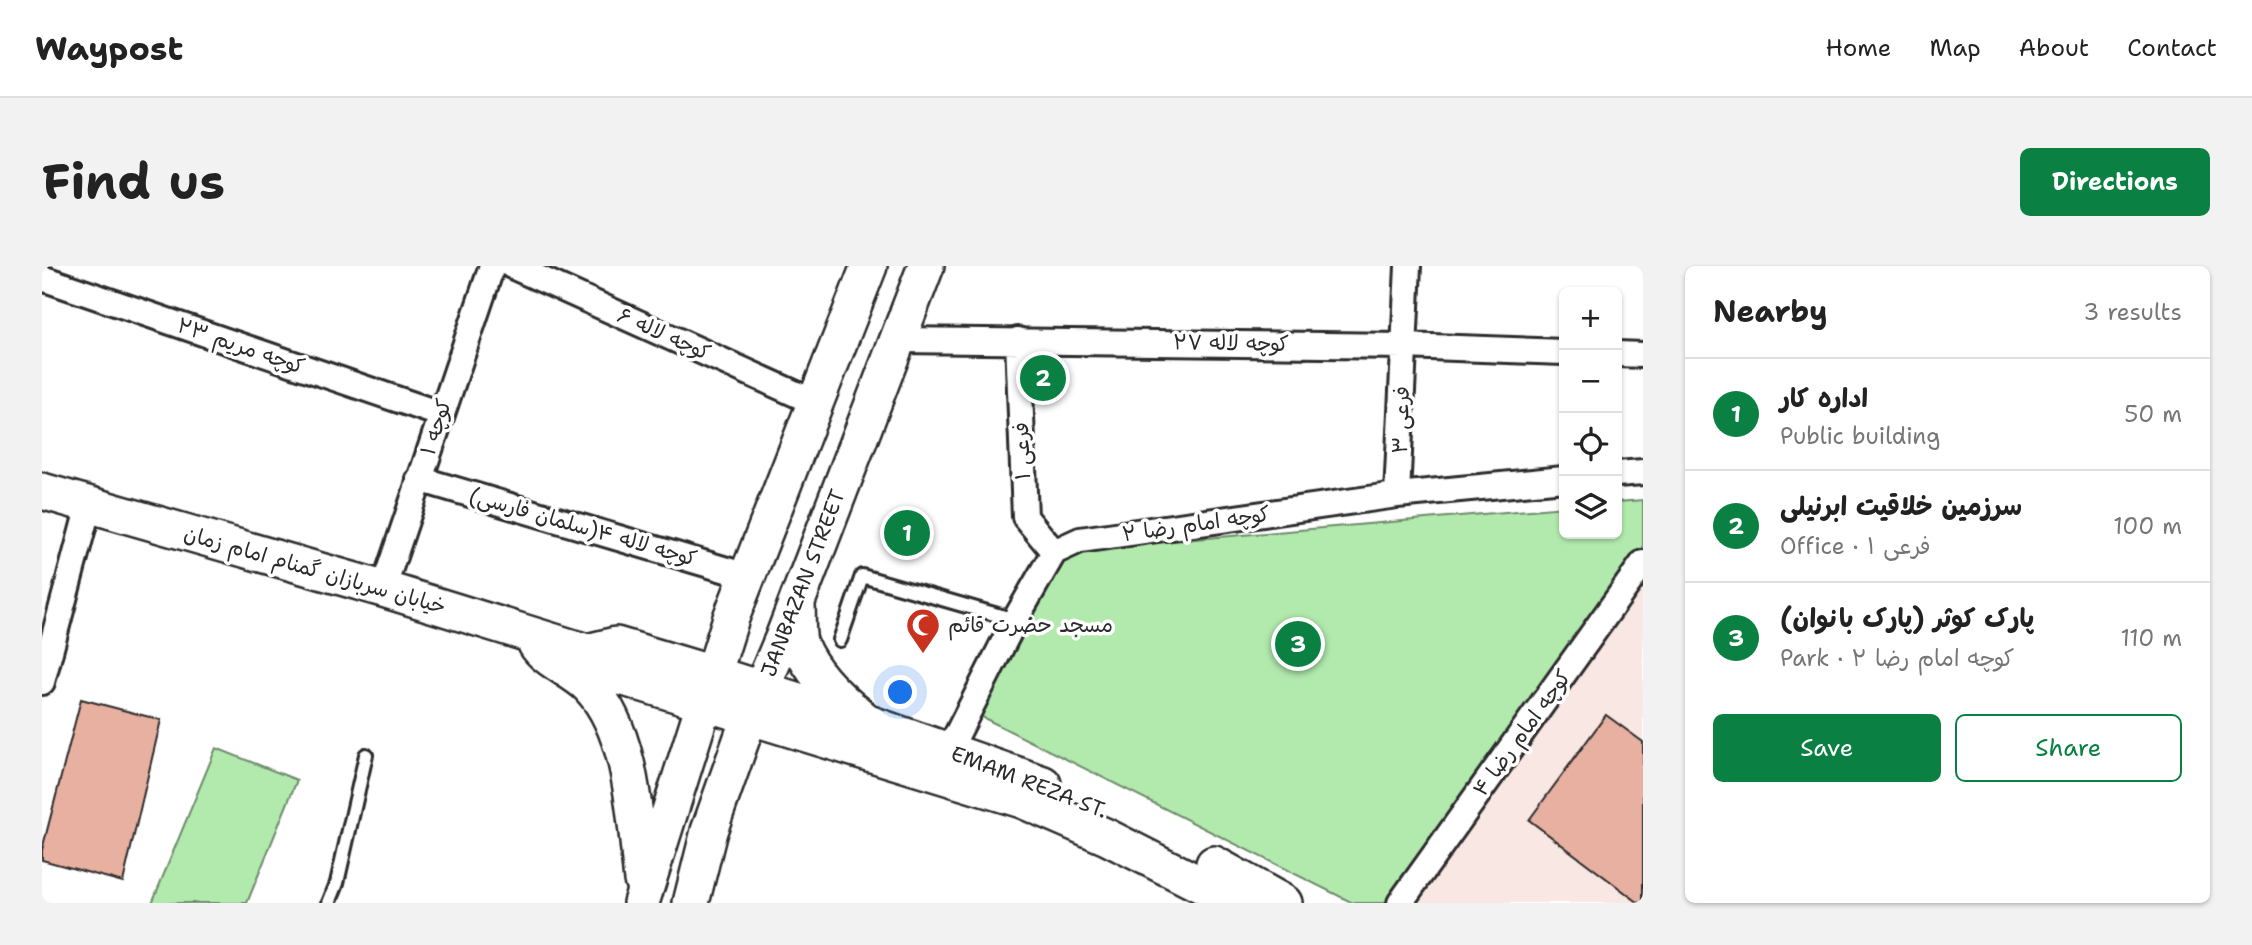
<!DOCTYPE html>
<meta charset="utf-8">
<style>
body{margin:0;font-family:"Shantell Sans","Playpen Sans Arabic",sans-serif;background:#f2f2f2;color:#222}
.controls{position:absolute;right:21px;top:21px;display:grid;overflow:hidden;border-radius:10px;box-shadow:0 2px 5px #0004}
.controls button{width:63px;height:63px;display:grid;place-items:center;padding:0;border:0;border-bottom:2px solid #e0e0e0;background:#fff;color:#222;font:35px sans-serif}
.you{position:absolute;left:859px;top:427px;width:24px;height:24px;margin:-18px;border:5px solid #fff;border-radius:50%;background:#1a73e8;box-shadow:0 0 0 10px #1a73e833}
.badge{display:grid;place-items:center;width:46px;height:46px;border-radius:50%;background:#0b8043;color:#fff;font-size:23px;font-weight:700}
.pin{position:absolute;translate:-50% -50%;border:4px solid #fff;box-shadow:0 2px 7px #0006}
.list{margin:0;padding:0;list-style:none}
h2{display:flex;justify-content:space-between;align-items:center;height:91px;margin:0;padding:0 28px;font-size:30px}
h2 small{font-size:23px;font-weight:400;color:#767676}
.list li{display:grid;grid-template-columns:46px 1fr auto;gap:21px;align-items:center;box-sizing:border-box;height:112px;padding:0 28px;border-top:2px solid #e0e0e0}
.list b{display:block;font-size:26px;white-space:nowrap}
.list p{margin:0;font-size:23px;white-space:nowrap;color:#767676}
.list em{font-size:23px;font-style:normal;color:#767676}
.actions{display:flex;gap:14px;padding:21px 28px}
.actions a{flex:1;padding:16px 0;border:2px solid #0b8043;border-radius:10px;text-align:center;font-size:24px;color:#0b8043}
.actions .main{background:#0b8043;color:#fff}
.icon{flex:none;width:38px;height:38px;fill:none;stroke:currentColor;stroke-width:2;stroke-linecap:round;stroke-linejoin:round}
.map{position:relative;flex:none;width:1601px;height:637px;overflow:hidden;border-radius:10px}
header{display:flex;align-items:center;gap:42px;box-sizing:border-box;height:98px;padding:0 35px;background:#fff;border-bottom:2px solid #e0e0e0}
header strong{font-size:33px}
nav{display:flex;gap:38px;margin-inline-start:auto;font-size:24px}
.intro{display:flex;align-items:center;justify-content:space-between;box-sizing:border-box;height:168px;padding:0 42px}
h1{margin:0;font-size:49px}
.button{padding:18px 32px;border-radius:10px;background:#0b8043;color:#fff;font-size:24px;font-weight:700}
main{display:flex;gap:42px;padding:0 42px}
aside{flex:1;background:#fff;border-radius:10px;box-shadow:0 2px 5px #0004}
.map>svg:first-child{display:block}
.built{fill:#f8e7e2}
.green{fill:#b2eaae;stroke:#6e8a6c;stroke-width:2}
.building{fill:#e8b0a0;stroke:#2b2b2b;stroke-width:2}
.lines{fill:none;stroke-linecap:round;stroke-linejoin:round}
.lane-casing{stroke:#2b2b2b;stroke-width:18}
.street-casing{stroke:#2b2b2b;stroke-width:30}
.secondary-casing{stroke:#2b2b2b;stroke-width:40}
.lane{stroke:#fff;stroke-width:12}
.street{stroke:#fff;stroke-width:24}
.secondary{stroke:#fff;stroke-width:35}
.labels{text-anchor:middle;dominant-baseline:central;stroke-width:7;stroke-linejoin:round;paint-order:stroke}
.street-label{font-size:21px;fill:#2b2b2b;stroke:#fff}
.poi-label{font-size:21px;fill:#2b2b2b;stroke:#fff;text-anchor:start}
</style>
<header>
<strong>Waypost</strong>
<nav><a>Home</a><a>Map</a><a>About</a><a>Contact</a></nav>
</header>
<div class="intro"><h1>Find us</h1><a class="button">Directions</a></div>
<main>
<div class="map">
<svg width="1601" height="637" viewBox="0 0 1601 637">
<rect width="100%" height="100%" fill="#fff"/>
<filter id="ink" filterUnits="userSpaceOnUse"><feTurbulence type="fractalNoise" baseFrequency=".0143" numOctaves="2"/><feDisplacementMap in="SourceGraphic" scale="14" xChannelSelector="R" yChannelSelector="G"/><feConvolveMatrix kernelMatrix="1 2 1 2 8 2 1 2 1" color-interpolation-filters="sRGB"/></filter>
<g filter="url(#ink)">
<path class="built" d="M1601,313V637H1359Z"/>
<path class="green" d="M1601,234V289L1343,637H1311L938,450L1027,284L1522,241V268H1575V236Z
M174,482L255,514L205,637H110Z"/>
<path class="building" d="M39,433L119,454L81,616L0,594V584Z
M1564,449L1601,476V637H1597L1487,554Z"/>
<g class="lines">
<g class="lane-casing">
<path id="lane" d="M798,374L820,310L973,354
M287,637L295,617L324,489"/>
</g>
<g class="street-casing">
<path id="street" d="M470,0L774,137
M0,12L398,148
M856,74L1362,80L1522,86
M976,74L983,251L1012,286
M1575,88L1601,89
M1575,208L1601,206
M377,213L705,310
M1355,229L1366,0
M341,323L450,0
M0,416L47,239
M907,484L973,354L1012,286L1038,274L1355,229L1522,213
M1358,637L1601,297"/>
</g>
<g class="secondary-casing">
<path id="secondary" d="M0,225L341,323L545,386L569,408L980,534L1065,571L1195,637
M755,340C756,352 754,368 758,379C770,408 794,431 818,450
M494,378C503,394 534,406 548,421C591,467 593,555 600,614
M545,386L574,379L671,408L829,458L1001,518
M1172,598L1242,637
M599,637L689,352L827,0
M649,637L667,565L707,452L741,372L884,0"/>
</g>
<use href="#lane" class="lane"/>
<use href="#street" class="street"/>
<use href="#secondary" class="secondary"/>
</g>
</g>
<defs>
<g id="mosque-pin" transform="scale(1.75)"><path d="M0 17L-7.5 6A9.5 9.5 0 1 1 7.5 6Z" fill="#c8321e" stroke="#fff"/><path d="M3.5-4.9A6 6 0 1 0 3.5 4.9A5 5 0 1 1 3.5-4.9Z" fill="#fff"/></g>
</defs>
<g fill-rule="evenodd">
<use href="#mosque-pin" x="881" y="359"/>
</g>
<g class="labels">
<g class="street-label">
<text transform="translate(622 68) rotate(24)">کوچه لاله ۶</text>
<text transform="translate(1189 77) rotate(1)">کوچه لاله ۲۷</text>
<text transform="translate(199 80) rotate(19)">کوچه مریم ۲۳</text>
<text transform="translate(1359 154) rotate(-88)">فرعی ۳</text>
<text transform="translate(394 161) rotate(-72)">کوچه ۱</text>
<text transform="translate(980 185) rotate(-92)">فرعی ۱</text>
<text transform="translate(1154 258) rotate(-8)">کوچه امام رضا ۲</text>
<text transform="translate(541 261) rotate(16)">کوچه لاله ۴(سلمان فارسی)</text>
<text transform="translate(273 304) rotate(16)">خیابان سربازان گمنام امام زمان</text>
<text transform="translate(761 317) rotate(-69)">JANBAZAN STREET</text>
<text transform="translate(1480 467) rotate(-54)">کوچه امام رضا ۴</text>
<text transform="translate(987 516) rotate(21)">EMAM REZA ST.</text>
</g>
<g class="poi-label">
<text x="906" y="359">مسجد حضرت قائم</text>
</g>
</g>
</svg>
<div class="controls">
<button>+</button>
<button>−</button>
<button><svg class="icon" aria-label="locate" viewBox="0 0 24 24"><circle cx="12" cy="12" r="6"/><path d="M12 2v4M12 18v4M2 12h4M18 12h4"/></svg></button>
<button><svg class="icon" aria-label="layers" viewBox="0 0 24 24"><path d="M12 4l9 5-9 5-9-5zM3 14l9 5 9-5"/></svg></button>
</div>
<div class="you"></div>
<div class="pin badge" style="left:865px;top:267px">1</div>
<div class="pin badge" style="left:1001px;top:112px">2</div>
<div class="pin badge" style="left:1256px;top:378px">3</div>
</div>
<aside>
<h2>Nearby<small>3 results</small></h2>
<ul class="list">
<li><span class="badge">1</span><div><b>اداره کار</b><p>Public building</p></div><em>50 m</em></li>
<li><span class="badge">2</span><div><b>سرزمین خلاقیت ابرنیلی</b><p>Office · فرعی ۱</p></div><em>100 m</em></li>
<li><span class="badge">3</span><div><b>پارک کوثر (پارک بانوان)</b><p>Park · کوچه امام رضا ۲</p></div><em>110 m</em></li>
</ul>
<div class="actions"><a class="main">Save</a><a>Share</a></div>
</aside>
</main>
